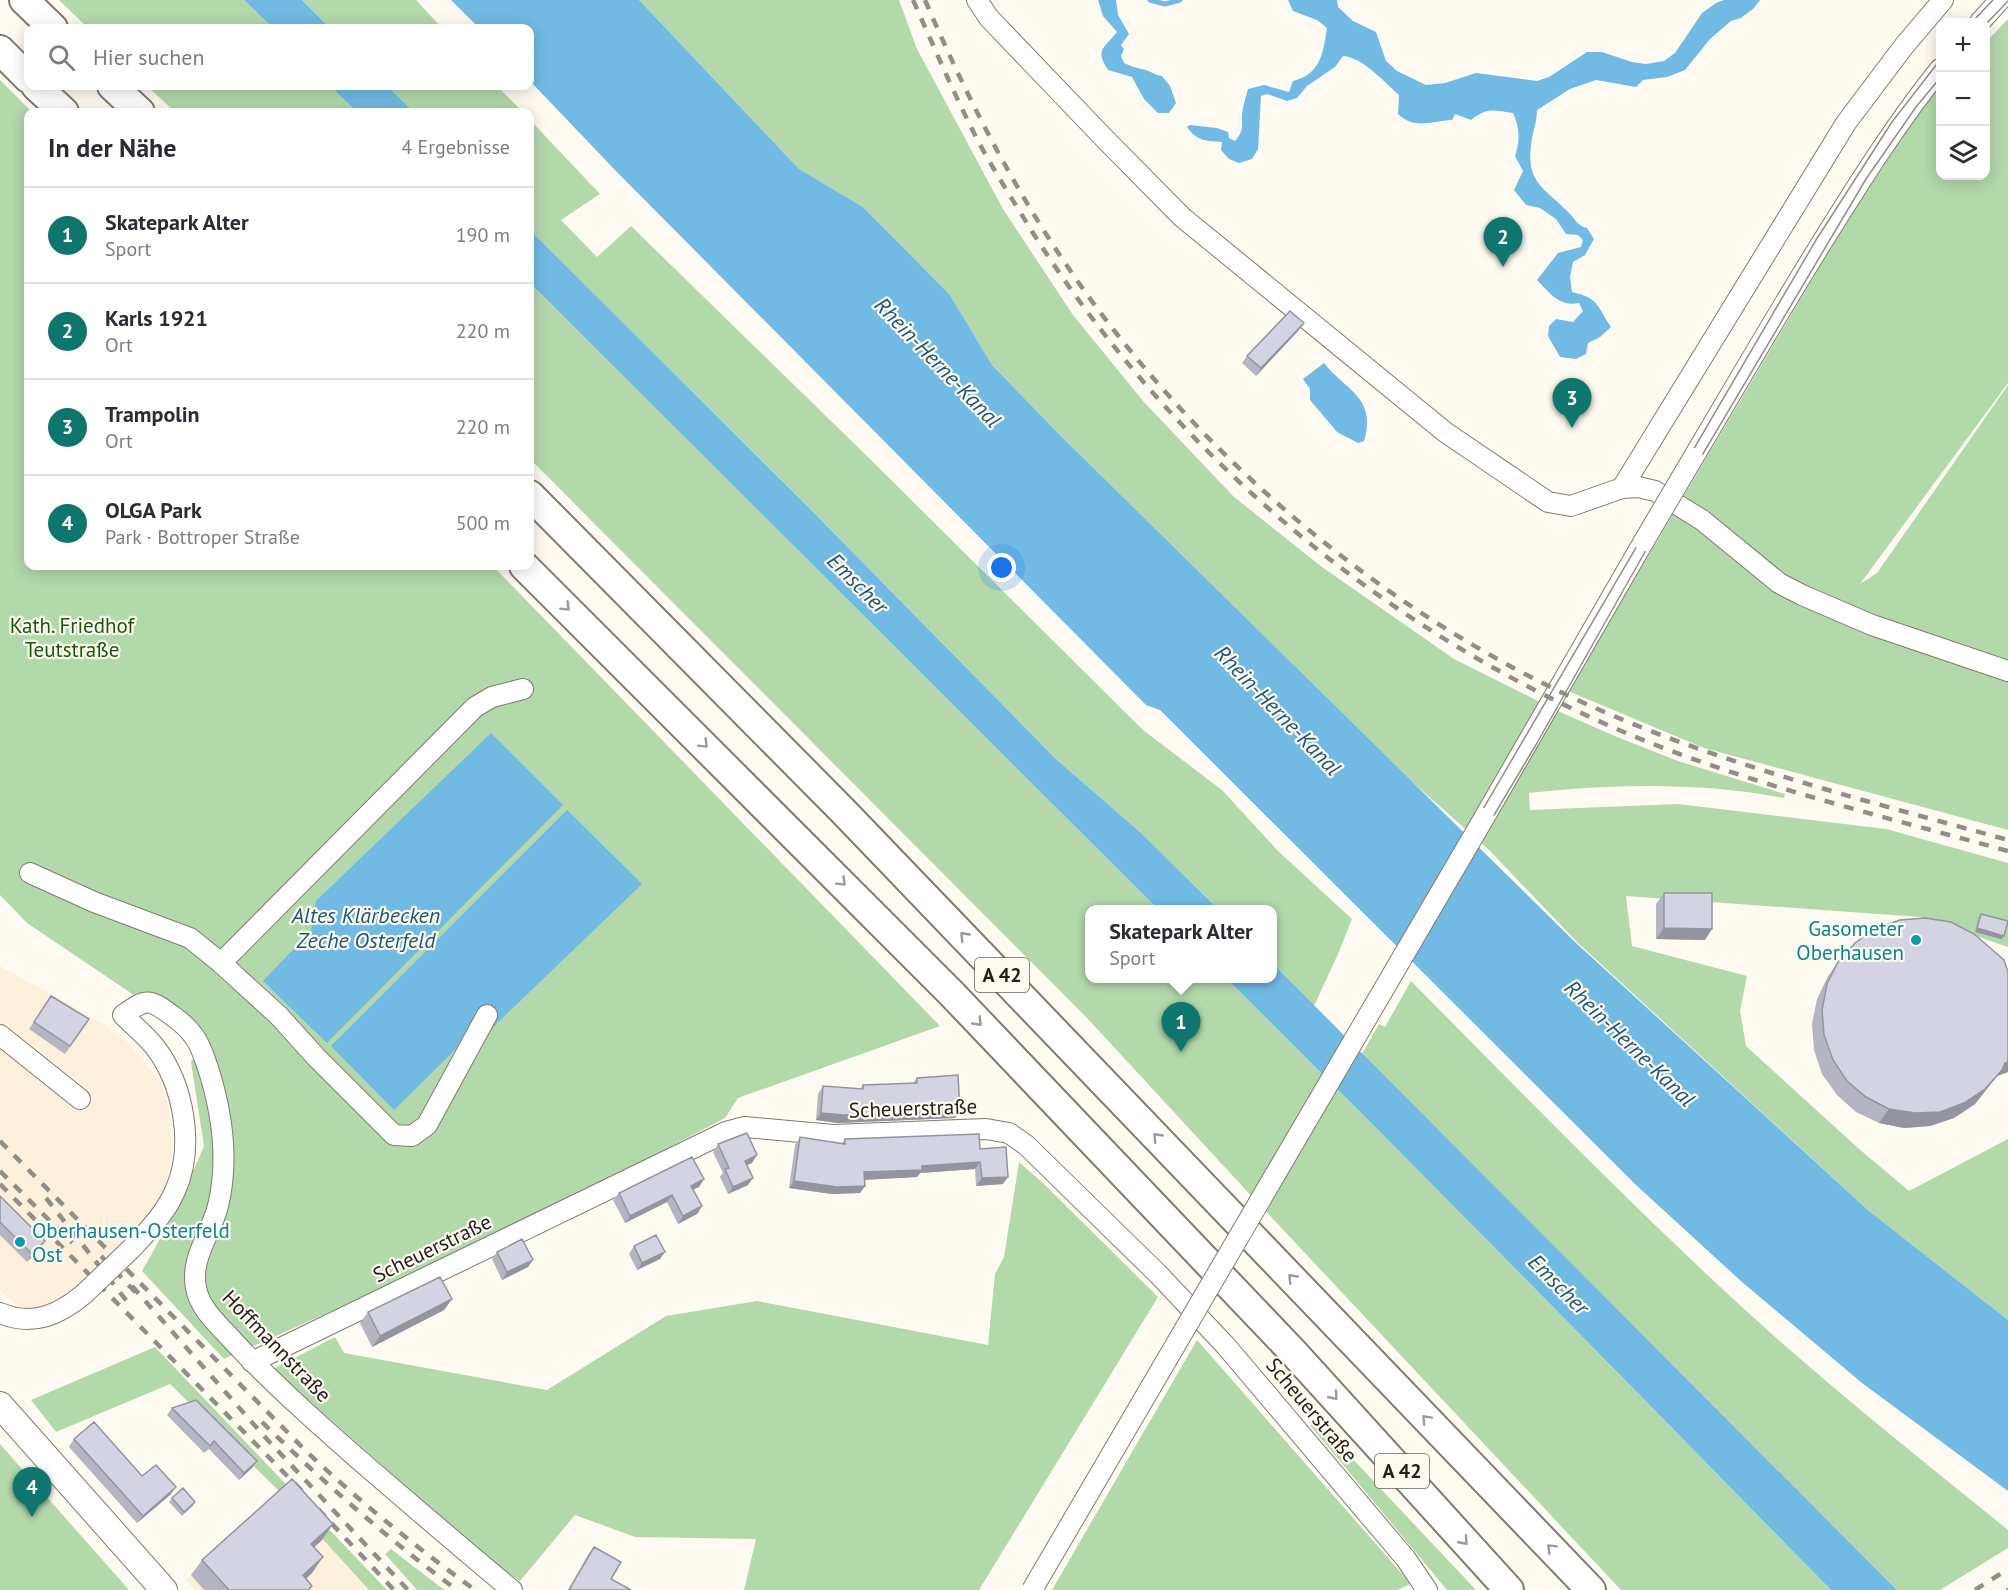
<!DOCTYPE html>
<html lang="de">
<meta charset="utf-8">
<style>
body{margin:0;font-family:"PT Sans",sans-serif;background:#f2f2f3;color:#2b2b33}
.controls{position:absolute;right:18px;top:18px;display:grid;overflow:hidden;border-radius:12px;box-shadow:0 3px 15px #0003}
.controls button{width:54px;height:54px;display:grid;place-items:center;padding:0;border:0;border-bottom:2px solid #e1e1e2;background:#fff;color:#2b2b33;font:30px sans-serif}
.you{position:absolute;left:1002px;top:568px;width:21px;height:21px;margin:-15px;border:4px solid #fff;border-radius:50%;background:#1a73e8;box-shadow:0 0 0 9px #1a73e833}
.badge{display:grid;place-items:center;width:39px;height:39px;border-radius:50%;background:#0f766e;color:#fff;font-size:20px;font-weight:700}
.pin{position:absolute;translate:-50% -50px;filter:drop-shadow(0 2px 3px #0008)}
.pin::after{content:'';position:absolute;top:32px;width:21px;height:18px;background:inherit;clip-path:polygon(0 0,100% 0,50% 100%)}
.popup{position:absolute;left:1085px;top:905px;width:192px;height:78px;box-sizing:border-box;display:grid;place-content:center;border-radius:12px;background:#fff;filter:drop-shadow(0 2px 4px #0005);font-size:20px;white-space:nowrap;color:#7c7c81}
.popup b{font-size:22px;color:#2b2b33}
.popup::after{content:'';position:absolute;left:50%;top:100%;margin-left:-12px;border:12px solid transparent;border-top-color:#fff}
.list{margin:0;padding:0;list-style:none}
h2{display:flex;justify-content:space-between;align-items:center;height:78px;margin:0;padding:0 24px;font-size:26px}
h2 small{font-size:20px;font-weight:400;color:#7c7c81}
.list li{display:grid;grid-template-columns:39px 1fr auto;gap:18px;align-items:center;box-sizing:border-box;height:96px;padding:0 24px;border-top:2px solid #e1e1e2}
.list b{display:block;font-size:22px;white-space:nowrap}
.list p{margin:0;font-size:20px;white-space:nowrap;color:#7c7c81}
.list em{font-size:20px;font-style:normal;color:#7c7c81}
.icon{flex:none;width:33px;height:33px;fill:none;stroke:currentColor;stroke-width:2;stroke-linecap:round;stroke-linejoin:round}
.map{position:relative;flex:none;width:2008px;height:1590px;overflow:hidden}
.search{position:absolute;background:#fff;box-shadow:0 3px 15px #0003;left:24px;top:24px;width:510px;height:66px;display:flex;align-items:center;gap:15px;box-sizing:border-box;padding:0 21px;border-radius:12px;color:#7c7c81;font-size:22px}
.panel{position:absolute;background:#fff;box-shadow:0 3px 15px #0003;left:24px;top:108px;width:510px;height:462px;border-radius:12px}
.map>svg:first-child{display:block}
.built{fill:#fcf0dc}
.green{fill:#b3d8ac}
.water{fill:#71bae4}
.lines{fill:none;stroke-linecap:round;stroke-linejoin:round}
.stream{stroke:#71bae4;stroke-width:5}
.minor-casing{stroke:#817a6e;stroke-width:22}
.major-casing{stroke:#817a6e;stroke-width:28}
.highway-casing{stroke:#817a6e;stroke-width:32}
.minor{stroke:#fff;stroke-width:20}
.major{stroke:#fff;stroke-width:26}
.highway{stroke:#fff;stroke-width:28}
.tram{stroke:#918e87;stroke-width:1.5}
.rail{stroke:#918e87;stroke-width:4.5;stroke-dasharray:10 10;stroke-linecap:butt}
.minor-bridge-casing{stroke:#817a6e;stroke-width:22;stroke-linecap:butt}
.minor-bridge{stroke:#fff;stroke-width:20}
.wall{fill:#b5b5c2}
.shaded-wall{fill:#94949e}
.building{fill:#d3d3e2;stroke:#94949e;stroke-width:1.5}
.oneway{stroke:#9c9a98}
.culture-dot{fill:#0f9aa8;stroke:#fefaf1;stroke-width:2}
.labels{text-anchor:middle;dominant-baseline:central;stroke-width:4.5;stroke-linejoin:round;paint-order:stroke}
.shield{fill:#fefaf1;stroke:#64615a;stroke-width:1.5}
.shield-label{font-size:20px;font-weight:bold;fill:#221f1a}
.park-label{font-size:21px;fill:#185808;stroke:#fefaf1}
.culture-label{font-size:21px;fill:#0d838f;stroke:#fefaf1;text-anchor:end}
.street-label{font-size:21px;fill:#221f1a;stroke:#fefaf1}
.water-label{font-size:22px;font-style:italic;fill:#1e5673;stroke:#fefaf1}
</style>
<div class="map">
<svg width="2008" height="1590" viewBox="0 0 2008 1590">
<rect width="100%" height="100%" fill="#fefaf1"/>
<path class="built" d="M0,966L104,1024L130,1045L160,1081L169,1110L173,1149L166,1186L155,1218L53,1309H21L0,1290Z
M281,1493L369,1590H195L186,1580Z"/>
<path class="green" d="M59,0H244L273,28H88Z
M302,0H416L442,28H330Z
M639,0H899L917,49L1003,209L1073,315L1143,401L1234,497L1322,567L1454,659L1560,712L1617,737L1678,761L1785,794L1784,798C1699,782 1615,784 1529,793L1530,810L1678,804L1886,829L2008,863V947L1920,917L1626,896L1632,946L1747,976L1740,1011L1746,1046L1858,1148L1909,1191L2008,1139V1320L1869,1211L1577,942L1489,850L1408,778L1059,434L992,365L950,295L863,207L799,169Z
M2008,19V383L1860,584L1877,573L2008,385V830L1704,748L1568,691L1851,214L1923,106L1940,88V176H1986V42Z
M0,80L32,112H28V566H493L940,1026L738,1098L725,1118L580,1194L399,1281L224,1359L142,1271L177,1209L204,1146L191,1062L202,1041L27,923L0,895Z
M147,86H330L357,112H175Z
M387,86H497L523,112H414Z
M530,120L600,194L561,220L597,257L631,226L871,460L1143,730L1222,790L1279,852L1352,919L1338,954L1314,1006L1273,964L1272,910L1218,909L1140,832L1057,760L814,513L530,230Z
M530,283L1158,909L1090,910V978L1227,979C1430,1181 1630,1385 1831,1590H1621L1244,1188L1088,1019L530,459Z
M1411,981C1527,1098 1642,1217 1764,1327C1843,1398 1926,1463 2008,1530V1548L1940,1590H1897L1362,1054L1379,1024L1385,1027Z
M1019,1162L1044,1184L1158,1297L979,1590H744L756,1539L635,1537L575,1515L520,1581L493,1563L273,1369L335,1337L344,1353L547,1390L666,1316L757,1301L988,1345L995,1274L1004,1257Z
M1197,1340L1411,1584L1397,1590H1052Z
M155,1347L387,1590H369L281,1493L170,1384L56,1432L31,1400Z
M1318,1422L1476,1590H1447L1310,1425Z
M0,1444L129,1590H0Z
M391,1549L439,1586L445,1590H417L385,1554Z"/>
<path class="water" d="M244,0H302L330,28H273Z
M451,0H639L799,169L863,207L950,295L992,365L1059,434L1575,942L1869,1211L2008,1320V1491L1862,1383L1742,1282L1636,1185L1160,710L1146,705L614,169L530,81V28H479Z
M1116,0L1118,15L1129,34L1121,45L1124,49L1121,56L1124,63C1132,67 1138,68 1146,70C1152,72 1155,75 1162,76L1170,86L1176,103L1169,113H1158L1144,99L1132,77L1108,70C1095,50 1103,49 1117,32L1103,16L1098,0Z
M1288,0H1337L1338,7L1353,21L1376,32L1386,61L1397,71L1426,85L1445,83L1476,73L1537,81L1549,77L1587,52H1602L1632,62L1646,64L1664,61L1675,53L1702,13L1716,3L1724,0H1760L1754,8L1741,18L1731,21L1710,39L1685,70L1667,77L1643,80L1636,87L1596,80L1570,89L1537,110C1537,123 1532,133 1531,146C1526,183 1546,189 1567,211C1575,218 1577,226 1587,228L1594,239L1585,255L1573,262L1570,277L1572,292C1599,298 1597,306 1611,327L1600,337L1588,343L1586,354L1576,359L1560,357L1548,336L1549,326L1556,319L1573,322L1583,311L1579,303C1559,307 1550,293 1537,280L1558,253L1581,247L1583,240L1578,235L1566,234L1556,219L1540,208L1526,205L1514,190L1523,171L1515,156C1520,141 1520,128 1513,113C1494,110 1487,107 1471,120L1455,114L1452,120C1431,121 1415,130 1398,114L1399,95C1384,82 1364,58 1343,56L1335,67L1307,86L1297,98L1287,101L1267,94L1261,96L1258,149L1252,159L1239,163L1229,159L1221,150L1222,142C1207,141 1196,141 1187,127L1190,125L1217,128L1228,132L1229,138L1235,141C1245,129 1241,127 1242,114C1243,105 1246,97 1248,89L1264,85L1289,92L1293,81C1321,74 1323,53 1327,28L1317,20L1293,11Z
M330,86H387L414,112H357Z
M530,230L814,513L1057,760L1140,832L1218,909H1158L530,283Z
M1324,363C1346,391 1377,397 1364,441L1358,443L1337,432L1310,400V389L1303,379Z
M491,733L563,805L327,1043L263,981L311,931L316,901Z
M567,810L642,884L488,1032L472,1023L454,1051L394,1110L331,1046Z
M1273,964L1897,1590H1831C1630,1385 1430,1181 1227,979L1272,978Z"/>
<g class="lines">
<path class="stream" d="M1150,0L1165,4L1180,0"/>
<g class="minor-casing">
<path id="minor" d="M977,0L989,18L1104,138L1182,217L1445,432L1548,502L1571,506L1622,488L1638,487L1655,491L1702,520L1779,583L1802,595L1872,625L2008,671
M1980,22L2000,0
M1693,458C1738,382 1782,306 1829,231C1864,175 1899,120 1940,69
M1622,488L1846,123L1904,46L1943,0
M1484,818L1644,541
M30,873L94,902L190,938L221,963L279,1016L316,1057L394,1135L412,1136L427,1125L487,1015
M221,963L475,707L492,697L523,689
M0,1035L80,1099
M131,1249C148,1231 165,1214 175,1191C195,1147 184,1085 155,1047C146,1036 133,1025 123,1015C147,998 149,998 174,1017C181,1022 188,1028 193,1035C201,1045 204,1057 208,1068C222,1112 229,1161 218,1206C211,1234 190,1258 196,1288C200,1310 221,1327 235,1343C273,1384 315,1421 357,1458C408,1502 460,1547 512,1590
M0,1313C32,1327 59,1315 84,1294
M252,1362L726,1132L745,1127L833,1135L986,1129L1009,1133L1026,1145L1158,1274L1226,1346L1406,1559L1427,1590"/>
</g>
<g class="major-casing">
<path id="major" d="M0,1405L164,1590"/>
</g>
<g class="highway-casing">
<path id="highway" d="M24,0L53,28
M0,50L28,78
M36,86L64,112
M112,86L140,112
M530,495L844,812L1591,1590
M524,566L952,994L1294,1353L1509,1590"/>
</g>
<use href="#minor" class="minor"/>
<use href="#major" class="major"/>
<use href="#highway" class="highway"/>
<path class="tram" d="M1972,22L1993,0
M1986,24L2008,1
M1026,1590L1816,240L1892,122L1940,60
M1038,1590L1374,1016L1537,743L1650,543L1866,179L1916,107L1940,78"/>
<path class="rail" d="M913,0C934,47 954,94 977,139C994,171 1014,202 1033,233C1175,456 1377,625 1619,730C1743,783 1878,815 2008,851
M925,0C964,91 1008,178 1063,260C1188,446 1368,601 1571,697C1710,762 1860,799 2008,840
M0,1141L307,1452C360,1502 416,1547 475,1590
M0,1171L72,1243
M0,1184L302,1491
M46,1198L129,1304
M101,1256L136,1293
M132,1286L264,1436L408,1590
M262,1422C324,1483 388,1539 457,1590
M318,1509L394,1590
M1975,1590L2008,1569
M2007,1590L2008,1589"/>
<g class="minor-bridge-casing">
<path id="minor-bridge" d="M1644,541L1693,458
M84,1294L131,1249
M1032,1590L1484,818"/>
</g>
<use href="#minor-bridge" class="minor-bridge"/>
</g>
<path class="wall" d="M1304,323L1298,331L1256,376L1242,363L1247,356Z
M1664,893L1705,940L1656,939V904Z
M1981,914L2004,936L2001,939L1975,932L1978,917Z
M1838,962L2008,972V1072L1997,1076L1975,1104L1954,1118L1930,1126L1904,1128L1879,1123L1856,1112L1837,1095L1822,1074L1814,1050L1812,1024L1817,999L1828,976Z
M51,996L89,1019L65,1054L29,1029Z
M917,1078L960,1111L955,1118L838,1123L816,1120L818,1094L823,1086L860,1089L863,1085L913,1083Z
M800,1137L842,1143L845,1139L980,1149L1003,1184L976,1186L975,1169L920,1173L917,1177L865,1180V1186L860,1193L832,1194L789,1188L795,1145Z
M718,1144L752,1163L747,1165L748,1185L728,1194L720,1177L723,1173L713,1152Z
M704,1179L699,1187L693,1189L702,1206L697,1214L678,1224L667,1202L625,1223L613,1200L619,1193Z
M0,1196L45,1241L40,1248L27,1262L0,1235Z
M634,1246L660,1259L637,1270L629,1254Z
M497,1252L533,1260L528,1267L502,1280L492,1259Z
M452,1299L444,1310L372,1347L360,1323L368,1312Z
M172,1408L257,1461L252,1468L239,1480L209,1449L204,1453L167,1415Z
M74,1439L142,1476L176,1487L170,1495L137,1523L69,1447Z
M172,1498L195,1502L193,1506L182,1516L169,1502Z
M322,1540L314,1547L312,1573L306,1579L312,1586L309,1590H204L191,1575L202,1560Z
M594,1547L611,1579L631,1590H568L588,1555Z"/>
<path class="shaded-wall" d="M1304,323L1298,331L1256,376L1261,368Z
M1664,928L1712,929L1705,940L1656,939Z
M1977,928L2004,936L2001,939L1975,932Z
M2008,1062V1072L1997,1076L1975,1104L1954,1118L1930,1126L1904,1128L1879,1123L1889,1109Z
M960,1111L955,1118L838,1123L816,1120L821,1113Z
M757,1155L752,1163L740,1168L745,1161Z
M980,1162L975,1169L920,1173L917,1177L859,1180L864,1172L922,1166Z
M1008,1177L1003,1184L976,1186L982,1178Z
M753,1178L748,1185L728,1194L733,1187Z
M704,1179L699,1187L686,1193L691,1186Z
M794,1181L865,1186L860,1193L832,1194L789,1188Z
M672,1195L667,1202L625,1223L630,1216Z
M702,1206L697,1214L678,1224L683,1216Z
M45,1241L40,1248L27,1262L32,1254Z
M665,1252L660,1259L637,1270L642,1263Z
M533,1260L528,1267L502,1280L507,1272Z
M452,1299L444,1310L372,1347L380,1336Z
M257,1461L252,1468L239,1480L244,1473Z
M176,1487L170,1495L137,1523L143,1516Z
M333,1524L322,1540L300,1560L311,1544Z
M323,1557L312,1573L293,1590L303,1575Z"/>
<path class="building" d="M1290,311L1304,323L1261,368L1247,356Z
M1664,893H1712V929L1664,928Z
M1981,914L2008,921L2004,936L1977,928Z
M1925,918L1951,922L1974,934L2004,960L2008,972V1062L2005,1063L2002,1070L1985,1089L1964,1103L1940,1112L1915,1113L1889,1109L1866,1097L1847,1081L1833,1060L1824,1035L1822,1010L1827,984L1838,962L1855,943L1876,928L1900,920Z
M51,996L89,1019L70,1046L34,1022Z
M958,1075L960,1111L843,1115L821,1113L823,1086L863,1089V1085L917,1083V1078Z
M747,1133L757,1155L745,1161L753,1178L733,1187L725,1169L729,1168L718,1144Z
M979,1134L980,1149L1006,1147L1008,1177L982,1178L980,1162L922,1166V1170L864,1172L865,1186L837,1187L794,1181L800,1137L845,1144V1139Z
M692,1157L704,1179L691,1186L702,1206L683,1216L672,1195L630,1216L619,1193Z
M0,1196L45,1241L32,1254L0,1222Z
M656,1235L665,1252L642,1263L634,1246Z
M522,1239L533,1260L507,1272L497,1252Z
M440,1277L452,1299L380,1336L368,1312Z
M196,1400L257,1461L244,1473L214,1441L210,1446L172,1408Z
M94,1422L142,1476L156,1465L176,1487L143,1516L74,1439Z
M292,1479L333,1524L311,1544L323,1557L303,1575L312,1586L308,1590H229L202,1560Z
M183,1488L195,1502L184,1512L172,1498Z
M594,1547L621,1562L611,1579L631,1590H569Z"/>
<defs><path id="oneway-chevron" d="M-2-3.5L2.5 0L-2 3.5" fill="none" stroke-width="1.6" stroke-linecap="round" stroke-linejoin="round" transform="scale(1.5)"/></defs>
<g class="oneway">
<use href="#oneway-chevron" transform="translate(566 607) rotate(45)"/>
<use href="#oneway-chevron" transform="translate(704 744) rotate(45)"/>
<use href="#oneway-chevron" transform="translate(842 882) rotate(45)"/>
<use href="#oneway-chevron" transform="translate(964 936) rotate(-134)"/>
<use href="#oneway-chevron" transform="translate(978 1022) rotate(46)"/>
<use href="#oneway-chevron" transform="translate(1157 1137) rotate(-134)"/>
<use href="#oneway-chevron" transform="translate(1292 1278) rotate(-134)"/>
<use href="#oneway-chevron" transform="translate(1334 1396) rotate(48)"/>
<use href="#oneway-chevron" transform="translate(1426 1419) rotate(-133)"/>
<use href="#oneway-chevron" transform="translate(1464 1541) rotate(48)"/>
<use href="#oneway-chevron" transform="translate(1551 1548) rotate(-135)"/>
</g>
<g class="culture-dot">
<circle cx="1916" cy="940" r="6"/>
<circle cx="20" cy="1242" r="6"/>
</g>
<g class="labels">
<g class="shield">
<rect x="975" y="958" width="54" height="34" rx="4.5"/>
<rect x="1375" y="1454" width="54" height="34" rx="4.5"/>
</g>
<g class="shield-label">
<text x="1002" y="975">A 42</text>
<text x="1402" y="1471">A 42</text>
</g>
<g class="park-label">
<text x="72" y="625">Kath. Friedhof<tspan x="72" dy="24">Teutstraße</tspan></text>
</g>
<g class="culture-label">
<text x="1904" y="928">Gasometer<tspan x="1904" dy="24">Oberhausen</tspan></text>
<text x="32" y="1230" text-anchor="start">Oberhausen-Osterfeld<tspan x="32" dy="24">Ost</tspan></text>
</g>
<g class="street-label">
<text transform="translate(913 1108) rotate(-2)">Scheuerstraße</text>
<text transform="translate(432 1248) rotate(-26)">Scheuerstraße</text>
<text transform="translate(277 1346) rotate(46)">Hoffmannstraße</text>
<text transform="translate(1312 1410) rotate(50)">Scheuerstraße</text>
</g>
<g class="water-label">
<text transform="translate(938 362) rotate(46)">Rhein-Herne-Kanal</text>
<text transform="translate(858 583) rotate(45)">Emscher</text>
<text transform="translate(1278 710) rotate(46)">Rhein-Herne-Kanal</text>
<text x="366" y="915">Altes Klärbecken<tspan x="366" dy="25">Zeche Osterfeld</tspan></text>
<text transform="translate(1630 1043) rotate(44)">Rhein-Herne-Kanal</text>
<text transform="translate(1559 1284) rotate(45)">Emscher</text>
</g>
</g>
</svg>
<div class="controls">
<button>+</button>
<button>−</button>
<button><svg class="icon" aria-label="layers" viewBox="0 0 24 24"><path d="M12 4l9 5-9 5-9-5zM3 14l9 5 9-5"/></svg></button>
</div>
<div class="you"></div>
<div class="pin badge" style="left:1181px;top:1052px">1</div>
<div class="popup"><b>Skatepark Alter</b>Sport</div>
<div class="pin badge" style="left:1503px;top:267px">2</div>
<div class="pin badge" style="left:1572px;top:428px">3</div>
<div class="pin badge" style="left:32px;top:1517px">4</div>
<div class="search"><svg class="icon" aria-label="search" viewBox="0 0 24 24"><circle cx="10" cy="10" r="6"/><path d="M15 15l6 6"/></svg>Hier suchen</div>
<section class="panel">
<h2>In der Nähe<small>4 Ergebnisse</small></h2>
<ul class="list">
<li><span class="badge">1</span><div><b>Skatepark Alter</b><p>Sport</p></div><em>190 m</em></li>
<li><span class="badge">2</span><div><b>Karls 1921</b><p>Ort</p></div><em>220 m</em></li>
<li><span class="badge">3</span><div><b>Trampolin</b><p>Ort</p></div><em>220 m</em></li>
<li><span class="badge">4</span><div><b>OLGA Park</b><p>Park · Bottroper Straße</p></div><em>500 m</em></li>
</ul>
</section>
</div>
